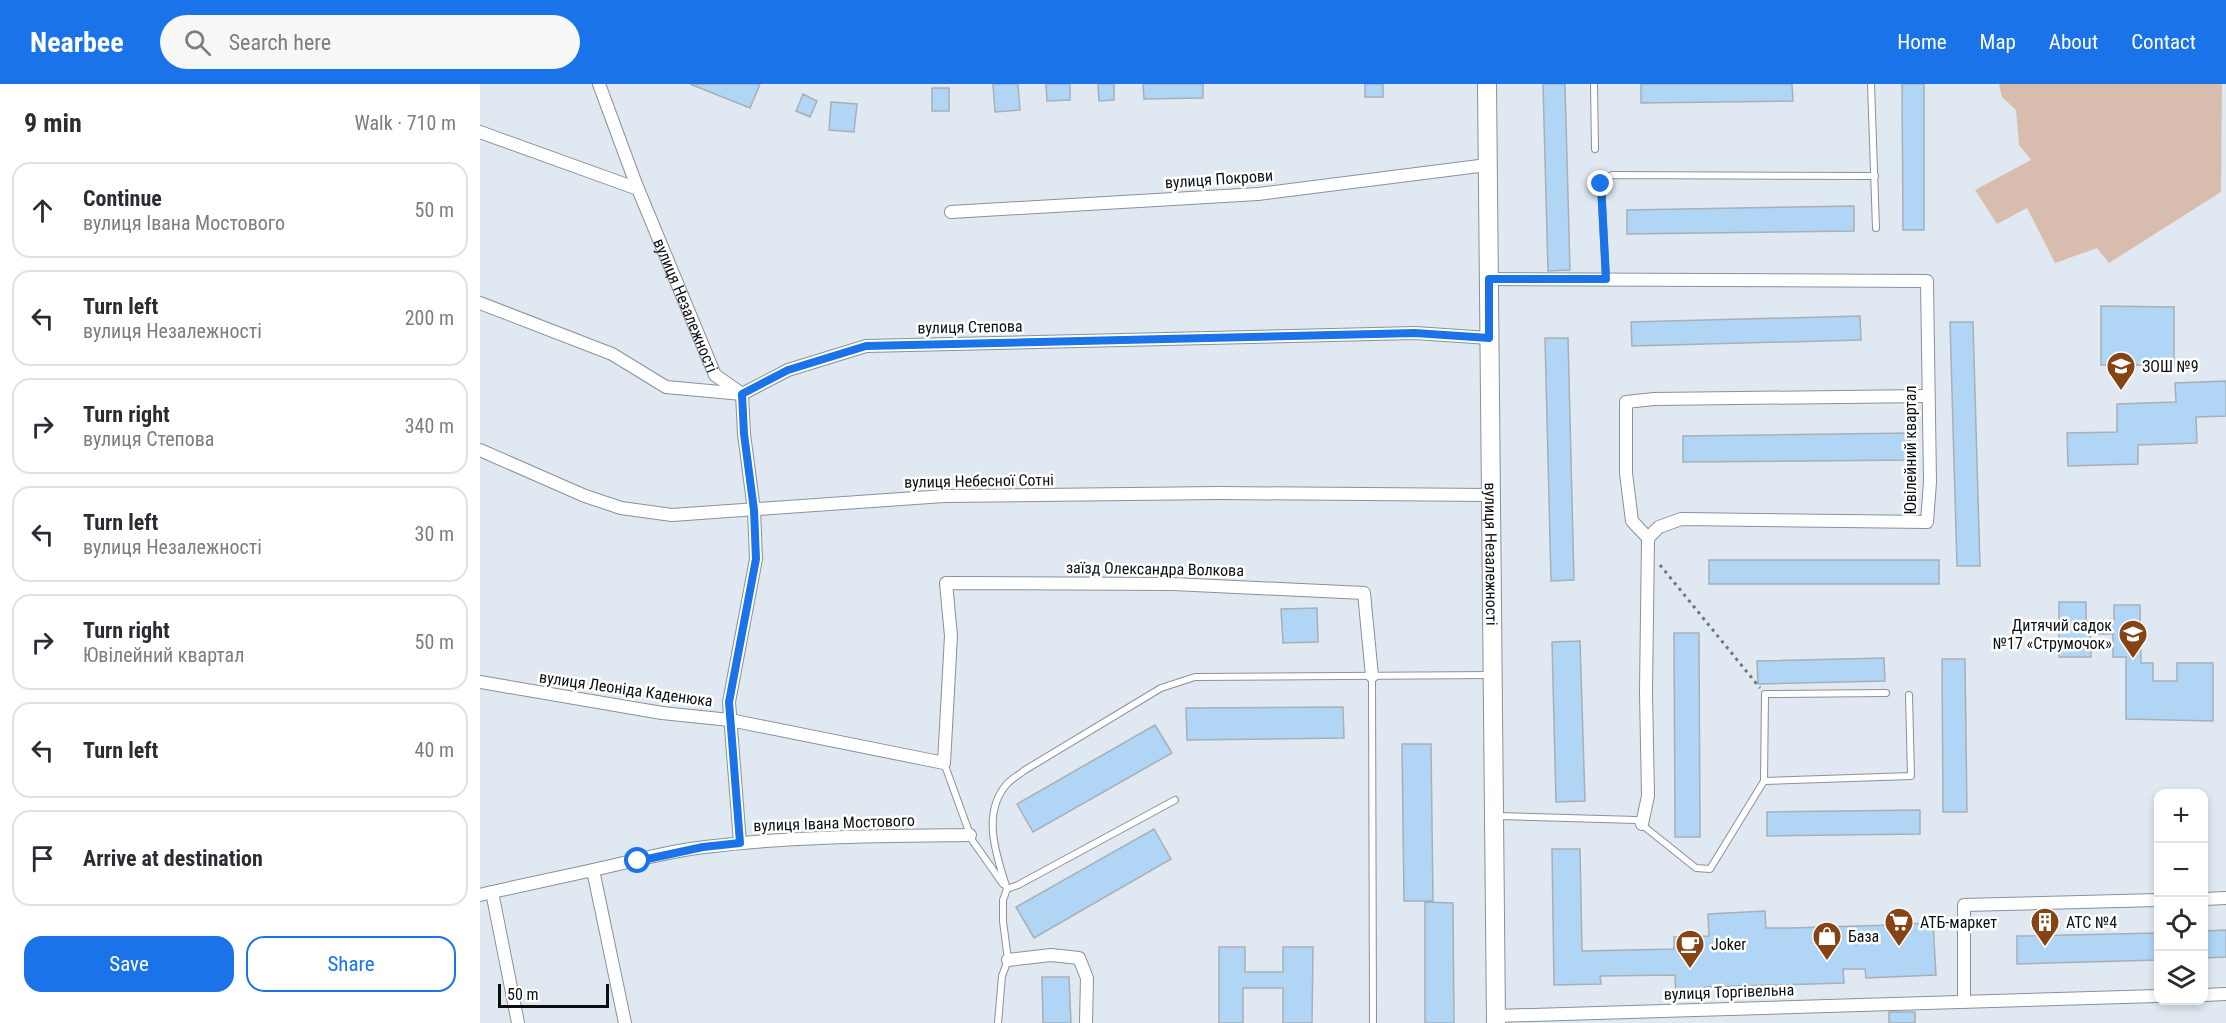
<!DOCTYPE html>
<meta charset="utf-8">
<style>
body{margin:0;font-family:"Roboto Condensed",sans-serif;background:#f7f7f7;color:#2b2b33}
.controls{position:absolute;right:18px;bottom:18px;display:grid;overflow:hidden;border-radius:12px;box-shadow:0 3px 9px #0003}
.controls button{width:54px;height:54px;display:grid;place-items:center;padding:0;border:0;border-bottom:2px solid #e1e1e2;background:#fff;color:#2b2b33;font:30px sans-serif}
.scale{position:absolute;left:18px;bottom:15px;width:111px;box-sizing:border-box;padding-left:6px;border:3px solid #0c0f12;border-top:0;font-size:16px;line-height:21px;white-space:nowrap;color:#0c0f12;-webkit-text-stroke:4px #fff;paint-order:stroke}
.stop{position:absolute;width:18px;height:18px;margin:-14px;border:4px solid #1a73e8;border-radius:50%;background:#fff}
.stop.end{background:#1a73e8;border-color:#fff;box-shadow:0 2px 6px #0008}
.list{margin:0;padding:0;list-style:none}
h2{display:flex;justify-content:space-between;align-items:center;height:78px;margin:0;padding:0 24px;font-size:26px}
h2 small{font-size:20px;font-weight:400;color:#7c7c81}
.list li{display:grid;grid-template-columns:39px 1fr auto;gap:18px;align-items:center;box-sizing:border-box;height:96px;margin:0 12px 12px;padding:0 12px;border:2px solid #e1e1e2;border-radius:18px}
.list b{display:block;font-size:22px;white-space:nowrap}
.list p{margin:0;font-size:20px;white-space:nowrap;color:#7c7c81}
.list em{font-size:20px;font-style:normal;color:#7c7c81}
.actions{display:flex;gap:12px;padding:18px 24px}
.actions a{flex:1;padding:14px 0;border:2px solid #1a73e8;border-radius:18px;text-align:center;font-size:21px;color:#1a73e8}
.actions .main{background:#1a73e8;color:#fff}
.icon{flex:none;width:33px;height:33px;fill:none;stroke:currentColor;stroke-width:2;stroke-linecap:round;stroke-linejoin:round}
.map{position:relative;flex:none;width:1746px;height:939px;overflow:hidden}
header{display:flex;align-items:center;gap:36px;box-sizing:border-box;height:84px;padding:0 30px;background:#1a73e8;color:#fff}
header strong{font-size:28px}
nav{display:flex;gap:33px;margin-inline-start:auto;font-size:21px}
.search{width:420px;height:54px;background:#f7f7f7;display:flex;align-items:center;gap:15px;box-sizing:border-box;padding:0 21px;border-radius:33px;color:#7c7c81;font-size:22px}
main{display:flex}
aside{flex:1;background:#fff}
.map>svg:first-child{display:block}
.green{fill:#d8bdae}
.building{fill:#b1d5f4;stroke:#a7afb7;stroke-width:1.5}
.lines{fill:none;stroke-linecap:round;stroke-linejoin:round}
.service-casing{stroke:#899199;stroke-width:8}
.minor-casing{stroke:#899199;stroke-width:14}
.secondary-casing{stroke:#899199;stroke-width:20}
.path{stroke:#6e7479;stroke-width:3;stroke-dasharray:3 4.5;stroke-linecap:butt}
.service{stroke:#fff;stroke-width:6}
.minor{stroke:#fff;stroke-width:12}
.secondary{stroke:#fff;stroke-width:18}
.route{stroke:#1a73e8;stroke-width:8}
.labels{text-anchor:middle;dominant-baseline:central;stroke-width:5;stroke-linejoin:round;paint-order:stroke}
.street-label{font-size:16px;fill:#0c0f12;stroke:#fff}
.poi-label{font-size:16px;fill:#0c0f12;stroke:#fff;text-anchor:start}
</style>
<header>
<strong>Nearbee</strong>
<div class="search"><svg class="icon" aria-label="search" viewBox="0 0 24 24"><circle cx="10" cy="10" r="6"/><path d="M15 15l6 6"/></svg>Search here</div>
<nav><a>Home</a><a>Map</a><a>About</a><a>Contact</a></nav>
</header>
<main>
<aside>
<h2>9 min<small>Walk · 710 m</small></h2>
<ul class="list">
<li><svg class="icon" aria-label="ahead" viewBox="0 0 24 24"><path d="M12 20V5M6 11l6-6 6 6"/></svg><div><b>Continue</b><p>вулиця Івана Мостового</p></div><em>50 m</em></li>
<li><svg class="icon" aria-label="left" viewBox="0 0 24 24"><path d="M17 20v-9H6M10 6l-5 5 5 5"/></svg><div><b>Turn left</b><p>вулиця Незалежності</p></div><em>200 m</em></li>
<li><svg class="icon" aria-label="right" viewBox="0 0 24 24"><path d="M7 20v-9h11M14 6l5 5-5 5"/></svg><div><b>Turn right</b><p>вулиця Степова</p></div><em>340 m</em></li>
<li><svg class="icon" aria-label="left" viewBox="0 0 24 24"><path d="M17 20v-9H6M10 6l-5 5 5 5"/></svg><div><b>Turn left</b><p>вулиця Незалежності</p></div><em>30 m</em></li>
<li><svg class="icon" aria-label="right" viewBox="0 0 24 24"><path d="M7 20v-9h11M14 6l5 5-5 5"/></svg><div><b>Turn right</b><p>Ювілейний квартал</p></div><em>50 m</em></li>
<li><svg class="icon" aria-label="left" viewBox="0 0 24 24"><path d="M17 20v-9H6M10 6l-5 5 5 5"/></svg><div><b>Turn left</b></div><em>40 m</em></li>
<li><svg class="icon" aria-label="arrive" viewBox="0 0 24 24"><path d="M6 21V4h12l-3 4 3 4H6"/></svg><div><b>Arrive at destination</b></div></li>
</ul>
<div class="actions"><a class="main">Save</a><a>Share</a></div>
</aside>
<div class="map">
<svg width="1746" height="939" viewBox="0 0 1746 939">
<rect width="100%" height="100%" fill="#e0e9f1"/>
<path class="green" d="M1519,0H1742L1741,108L1629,179L1617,164L1575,179L1547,124L1517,140L1495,106L1551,76L1539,61L1536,26L1522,13Z"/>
<path class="building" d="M210,0H280L270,24Z
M513,0H538L540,26L515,28Z
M566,0H590V16L567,17Z
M618,0H634V16L619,17Z
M663,0H723V14L664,15Z
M885,0H903V13H885Z
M1063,0H1085L1090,186L1068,187Z
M1161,0H1312L1313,17L1161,19Z
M1422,0H1444V146H1423Z
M452,4H469V27H452Z
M323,10L337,17L330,33L316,27Z
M351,18L377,20L374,48L349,46Z
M1374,122V147L1147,150V126Z
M1621,222L1694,223V281H1621Z
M1380,232L1381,256L1152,262L1151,238Z
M1470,238H1493L1500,482H1477Z
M1065,254H1088L1094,496L1071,497Z
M1746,297V332L1716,333L1717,359L1658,361V380L1588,382L1587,349L1637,348V320L1696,318L1695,299Z
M1430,349L1431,376L1203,378V352Z
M1229,476H1459V500H1229Z
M1579,518H1606V537H1634V521H1660L1661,579H1673V597H1697V579H1733V637L1646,635V573H1633V550H1610L1611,573H1579Z
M837,524L838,558L803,559L801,525Z
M1194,549H1219L1220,753H1195Z
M1100,557L1105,717L1076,718L1072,558Z
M1404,574L1405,597L1278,600L1277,577Z
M1462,575H1485L1487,728H1463Z
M863,623L864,654L707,656L706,624Z
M675,641L692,669L553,748L537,720Z
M922,660H951L953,817H924Z
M1440,726V750L1287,752V728Z
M674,745L691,775L554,854L536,823Z
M1072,765H1100L1102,867L1194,865V853L1229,852L1228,830L1285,827L1286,844H1311L1411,841L1410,831L1425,830V840L1453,839L1456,891L1386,894L1385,885H1363L1364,899L1225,903V911L1196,912L1195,891L1120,892L1121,900L1074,901Z
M945,818L973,819L974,939H945Z
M1746,846V873L1724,874V847Z
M1678,849V876L1537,880V852Z
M739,863H765V888H803V863H833L832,939H803V904H763V939H739Z
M562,893H589L591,939H563Z
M1409,928H1435V939H1409Z"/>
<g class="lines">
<g class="service-casing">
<path id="service" d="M1114,0L1115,65
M1391,0L1396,144
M1126,195L1121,100L1132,91L1395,92
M892,592L893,939
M464,679L492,756L523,800
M1284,697L1431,692L1429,611
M1017,732L1156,736L1216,784L1230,785L1284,697L1285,610L1406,609
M527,805C517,773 501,731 526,701C531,695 539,691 545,686L681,604L715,593L1012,591
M518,939L522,892L528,876L523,837V816L527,805L538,801L695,716"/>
</g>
<g class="minor-casing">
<g id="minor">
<path id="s1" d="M119,0L156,100L235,291L262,310L264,350L274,426L276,475L249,618L260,759"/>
<path d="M0,48L158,105"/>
<path d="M471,128L778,110L1007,81"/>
<path d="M1009,195L1447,197L1450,398L1447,438L1201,435L1179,443L1168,454L1166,608L1168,712L1162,740"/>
<path d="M0,219L132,270L186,303L262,310L308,286L386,262L935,249L1009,254"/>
<path d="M0,366L105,412L141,424L192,431L464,412L740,409L1011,411"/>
<path d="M1168,454L1152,437L1146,389V318L1174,315L1447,312"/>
<path d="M0,598L182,629L250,636L464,679L471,552L466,499L693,500L884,509L892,592"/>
<path d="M113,786C150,778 188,767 225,763C313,752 402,752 490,751"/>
<path d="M12,808L113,786L145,939"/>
<path d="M0,811L12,808L38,939"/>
<path d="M1724,815L1746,814"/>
<path d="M528,876L571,871L599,874L607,894L606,939"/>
<path d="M1724,911L1746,910"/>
<path d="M1484,918V821L1678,816"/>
<path d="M1016,932L1678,912"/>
</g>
</g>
<g class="secondary-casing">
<g id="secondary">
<path id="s2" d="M1007,0L1016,939"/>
</g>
</g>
<path class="path" d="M1180,481L1280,604"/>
<use href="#service" class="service"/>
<use href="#minor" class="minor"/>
<use href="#secondary" class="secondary"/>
</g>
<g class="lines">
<path class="route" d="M158,777L223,763L260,759L249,618L276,475L274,426L264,350L262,310L308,286L386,262L935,249L1009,254V195H1126L1121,100"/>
</g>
<defs>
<g id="school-pin" transform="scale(1.5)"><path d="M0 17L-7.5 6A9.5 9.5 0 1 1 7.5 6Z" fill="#864414" stroke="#fff"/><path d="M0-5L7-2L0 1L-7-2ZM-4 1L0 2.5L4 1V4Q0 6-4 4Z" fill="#fff"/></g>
<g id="supermarket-pin" transform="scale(1.5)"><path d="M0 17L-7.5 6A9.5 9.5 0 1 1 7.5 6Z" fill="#864414" stroke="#fff"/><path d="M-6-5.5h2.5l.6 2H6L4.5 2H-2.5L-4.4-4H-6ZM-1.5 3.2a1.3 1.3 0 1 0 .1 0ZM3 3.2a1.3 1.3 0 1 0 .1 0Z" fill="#fff"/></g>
<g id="building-pin" transform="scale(1.5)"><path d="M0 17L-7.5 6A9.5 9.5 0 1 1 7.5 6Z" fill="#864414" stroke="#fff"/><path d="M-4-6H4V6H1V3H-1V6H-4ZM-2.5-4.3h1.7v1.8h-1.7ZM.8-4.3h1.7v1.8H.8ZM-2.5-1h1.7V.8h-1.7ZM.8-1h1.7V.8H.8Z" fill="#fff"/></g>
<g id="shop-pin" transform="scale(1.5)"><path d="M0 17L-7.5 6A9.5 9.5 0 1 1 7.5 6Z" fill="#864414" stroke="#fff"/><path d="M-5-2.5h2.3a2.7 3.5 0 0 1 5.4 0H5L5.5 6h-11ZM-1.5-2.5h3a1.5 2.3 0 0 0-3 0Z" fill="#fff"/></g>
<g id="cafe-pin" transform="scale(1.5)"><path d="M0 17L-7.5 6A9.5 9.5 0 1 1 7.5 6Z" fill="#864414" stroke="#fff"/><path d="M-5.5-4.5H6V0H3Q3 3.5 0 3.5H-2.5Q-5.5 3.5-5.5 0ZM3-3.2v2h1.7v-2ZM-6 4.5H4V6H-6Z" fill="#fff"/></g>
</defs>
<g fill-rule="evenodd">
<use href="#school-pin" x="1641" y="282"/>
<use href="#school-pin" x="1653" y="550"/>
<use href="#supermarket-pin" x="1419" y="838"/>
<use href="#building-pin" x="1565" y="838"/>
<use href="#shop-pin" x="1347" y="852"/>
<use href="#cafe-pin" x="1210" y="860"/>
</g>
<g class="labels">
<g class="street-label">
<text transform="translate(739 95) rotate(-4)">вулиця Покрови</text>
<text stroke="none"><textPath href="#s1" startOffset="238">вулиця Незалежності</textPath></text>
<text transform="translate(490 243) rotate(-1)">вулиця Степова</text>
<text transform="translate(1430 366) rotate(-90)">Ювілейний квартал</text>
<text transform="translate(499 397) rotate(-1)">вулиця Небесної Сотні</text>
<text stroke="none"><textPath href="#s2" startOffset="470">вулиця Незалежності</textPath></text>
<text transform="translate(675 485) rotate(1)">заїзд Олександра Волкова</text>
<text transform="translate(146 605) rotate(8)">вулиця Леоніда Каденюка</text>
<text transform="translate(354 739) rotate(-2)">вулиця Івана Мостового</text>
<text transform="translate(1249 908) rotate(-2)">вулиця Торгівельна</text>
</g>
<g class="poi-label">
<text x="1662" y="282">ЗОШ №9</text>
<text x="1632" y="541" text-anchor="end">Дитячий садок<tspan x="1632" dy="18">№17 «Струмочок»</tspan></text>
<text x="1440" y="838">АТБ-маркет</text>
<text x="1586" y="838">АТС №4</text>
<text x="1368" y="852">База</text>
<text x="1231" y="860">Joker</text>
</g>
</g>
</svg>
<div class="controls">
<button>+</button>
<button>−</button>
<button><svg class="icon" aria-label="locate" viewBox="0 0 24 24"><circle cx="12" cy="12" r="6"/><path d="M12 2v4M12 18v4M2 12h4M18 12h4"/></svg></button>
<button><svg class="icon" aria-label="layers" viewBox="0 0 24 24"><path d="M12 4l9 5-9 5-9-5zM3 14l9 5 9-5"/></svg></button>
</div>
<div class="scale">50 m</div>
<div class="stop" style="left:158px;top:777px"></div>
<div class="stop end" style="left:1121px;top:100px"></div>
</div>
</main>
